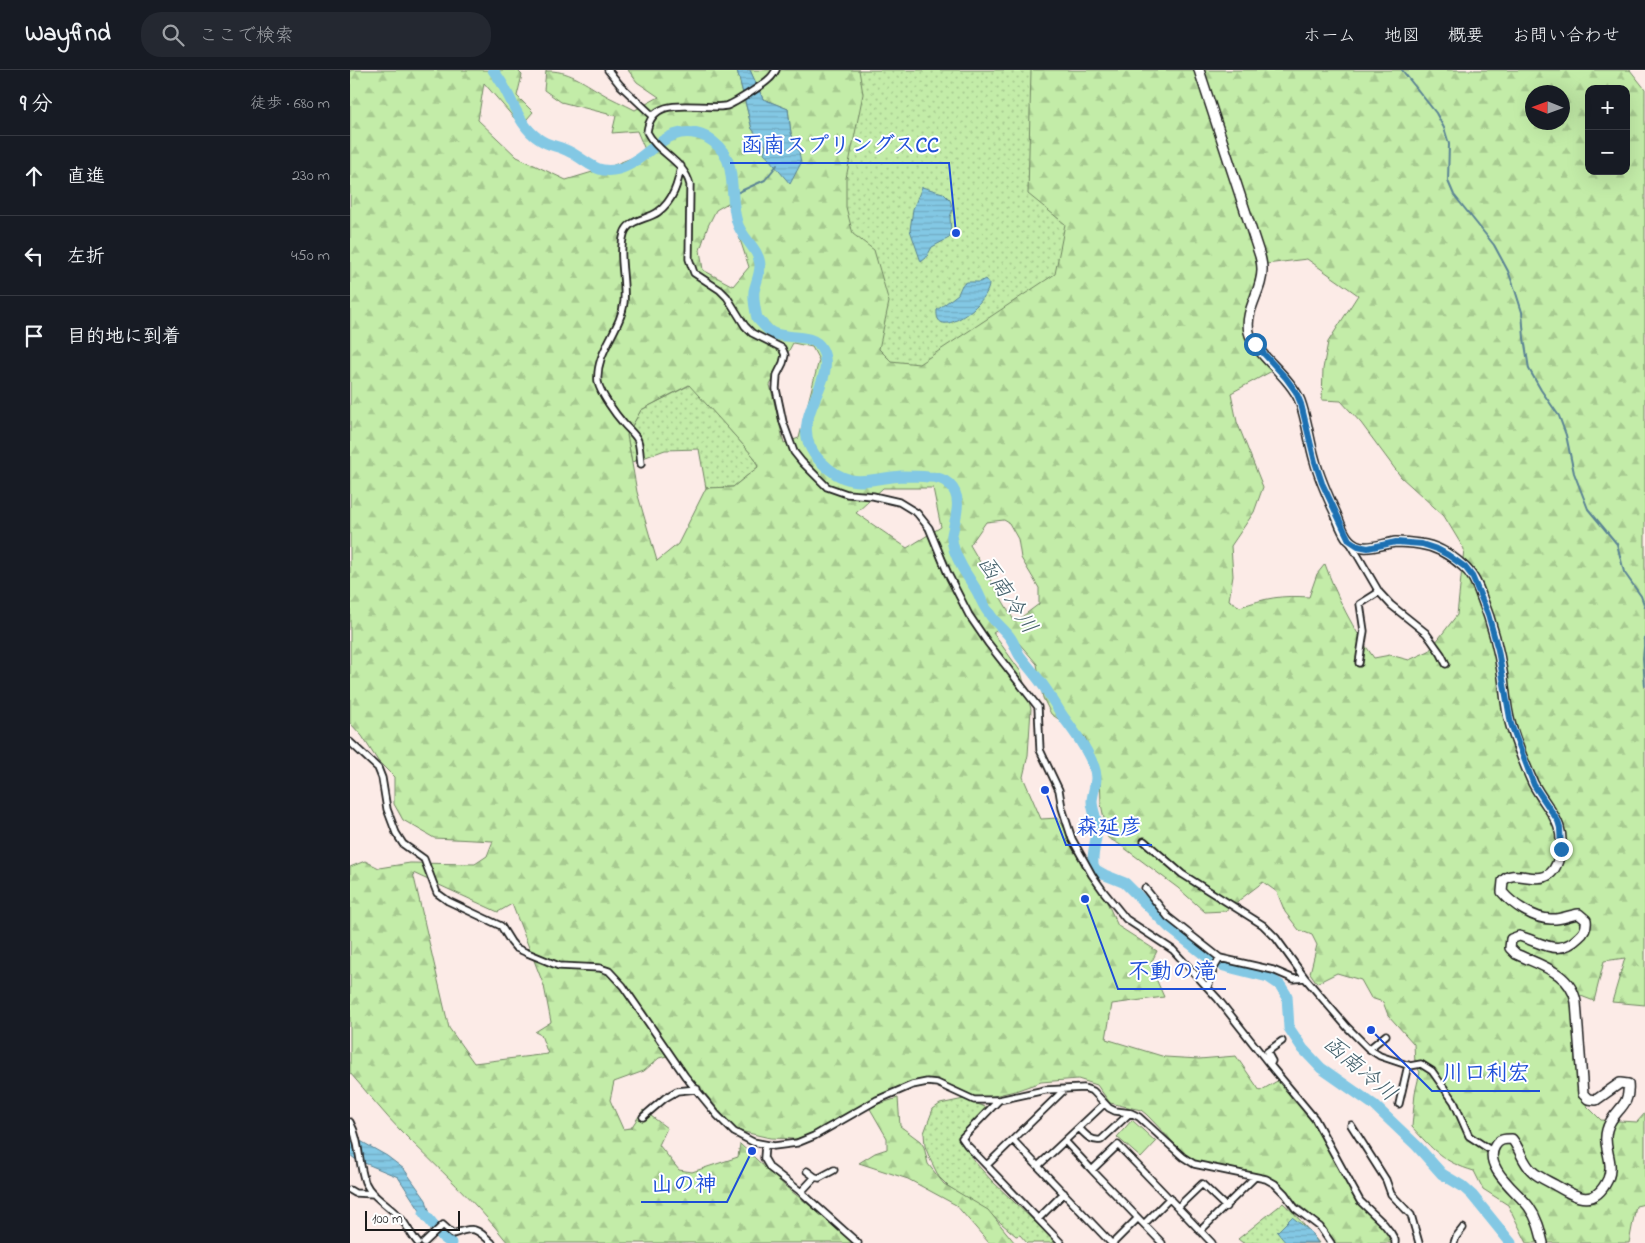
<!DOCTYPE html>
<html lang="ja">
<meta charset="utf-8">
<style>
body{margin:0;font-family:"Indie Flower","Klee One",sans-serif;background:#242831;color:#f1f3f6}
.controls{position:absolute;right:15px;top:15px;display:grid;overflow:hidden;border-radius:10px;box-shadow:0 5px 20px #0002}
.controls button{width:45px;height:45px;display:grid;place-items:center;padding:0;border:0;border-bottom:1px solid #363941;background:#171b24;color:#f1f3f6;font:25px sans-serif}
.compass{position:absolute;left:1175px;top:15px;width:45px;height:45px;border-radius:50%;background:#171b24;box-shadow:0 5px 20px #0002;rotate:271deg}
.scale{position:absolute;left:15px;bottom:12px;width:95px;box-sizing:border-box;padding-left:5px;border:2px solid #1c1c1c;border-top:0;font-size:14px;line-height:18px;white-space:nowrap;color:#1c1c1c;-webkit-text-stroke:4px #fff;paint-order:stroke}
.stop{position:absolute;width:15px;height:15px;margin:-11px;border:4px solid #1f6fb2;border-radius:50%;background:#fff}
.stop.end{background:#1f6fb2;border-color:#fff;box-shadow:0 1px 5px #0008}
.list{margin:0;padding:0;list-style:none}
h2{display:flex;justify-content:space-between;align-items:center;height:65px;margin:0;padding:0 20px;font-size:21px}
h2 small{font-size:16px;font-weight:400;color:#9ea1a6}
.list li{display:grid;grid-template-columns:32px 1fr auto;gap:15px;align-items:center;box-sizing:border-box;height:80px;padding:0 20px;border-top:1px solid #363941}
.list b{display:block;font-size:19px;white-space:nowrap}
.list em{font-size:16px;font-style:normal;color:#9ea1a6}
.icon{flex:none;width:28px;height:28px;fill:none;stroke:currentColor;stroke-width:2;stroke-linecap:round;stroke-linejoin:round}
.map{position:relative;flex:none;width:1295px;height:1173px;overflow:hidden}
header{display:flex;align-items:center;gap:30px;box-sizing:border-box;height:70px;padding:0 25px;background:#171b24;border-bottom:1px solid #363941}
header strong{font-size:24px}
nav{display:flex;gap:28px;margin-inline-start:auto;font-size:18px}
.search{width:350px;height:45px;background:#242831;display:flex;align-items:center;gap:12px;box-sizing:border-box;padding:0 18px;border-radius:20px;color:#9ea1a6;font-size:19px}
main{display:flex}
aside{flex:1;background:#171b24}
.map>svg:first-child{display:block}
.grass{fill:url(#grass-dots);stroke:#708462}
.forest{fill:url(#forest-firs);stroke:#708462;fill-rule:evenodd}
.green{fill:#c3eca8;stroke:#708462}
.water{fill:url(#water-rules);stroke:#5a8394}
.lines{fill:none;stroke-linecap:round;stroke-linejoin:round}
.stream{stroke:#5a8394;stroke-width:2}
.river{stroke:#83c8e4;stroke-width:11}
.street-casing{stroke:#1c1c1c;stroke-width:9}
.secondary-casing{stroke:#1c1c1c;stroke-width:12}
.street{stroke:#fff;stroke-width:5.5}
.secondary{stroke:#fff;stroke-width:9}
.route{stroke:#1f6fb2;stroke-width:6}
.labels{text-anchor:middle;dominant-baseline:central;stroke-width:4;stroke-linejoin:round;paint-order:stroke}
.water-label{font-size:22px;font-style:italic;fill:#45616c;stroke:#fff}
.leader{fill:none;stroke:#1d4ed8;stroke-width:2}
.callout-dot{fill:#1d4ed8;stroke:#fff;stroke-width:2}
.callout-label{font-size:22px;text-anchor:middle;font-weight:bold;fill:#1d4ed8;stroke:#fff;stroke-width:4;stroke-linejoin:round;paint-order:stroke}
</style>
<header>
<strong>Wayfind</strong>
<div class="search"><svg class="icon" aria-label="search" viewBox="0 0 24 24"><circle cx="10" cy="10" r="6"/><path d="M15 15l6 6"/></svg>ここで検索</div>
<nav><a>ホーム</a><a>地図</a><a>概要</a><a>お問い合わせ</a></nav>
</header>
<main>
<aside>
<h2>9 分<small>徒歩 · 680 m</small></h2>
<ul class="list">
<li><svg class="icon" aria-label="ahead" viewBox="0 0 24 24"><path d="M12 20V5M6 11l6-6 6 6"/></svg><div><b>直進</b></div><em>230 m</em></li>
<li><svg class="icon" aria-label="left" viewBox="0 0 24 24"><path d="M17 20v-9H6M10 6l-5 5 5 5"/></svg><div><b>左折</b></div><em>450 m</em></li>
<li><svg class="icon" aria-label="arrive" viewBox="0 0 24 24"><path d="M6 21V4h12l-3 4 3 4H6"/></svg><div><b>目的地に到着</b></div></li>
</ul>
</aside>
<div class="map">
<svg width="1295" height="1173" viewBox="0 0 1295 1173">
<defs>
<pattern id="grass-dots" width="8" height="8" patternUnits="userSpaceOnUse" patternTransform="scale(1.25)"><rect width="8" height="8" fill="#c3eca8"/><path d="M2 2h.1M6 6h.1" fill="none" stroke="#a7ca90" stroke-width="1.8" stroke-linecap="round"/></pattern>
<pattern id="forest-firs" width="22" height="20" patternUnits="userSpaceOnUse" patternTransform="scale(1.25)"><rect width="22" height="20" fill="#c3eca8"/><path d="M5 1l3.5 6h-7zM16 11l3.5 6h-7z" fill="#a7ca90"/></pattern>
<pattern id="water-rules" width="6" height="5" patternUnits="userSpaceOnUse" patternTransform="scale(1.25)"><rect width="6" height="5" fill="#83c8e4"/><path d="M0 2.5h6" fill="none" stroke="#71abc3"/></pattern>
</defs>
<rect width="100%" height="100%" fill="#fcebe7"/>
<filter id="ink" filterUnits="userSpaceOnUse"><feTurbulence type="fractalNoise" baseFrequency=".02" numOctaves="2"/><feDisplacementMap in="SourceGraphic" scale="10" xChannelSelector="R" yChannelSelector="G"/><feConvolveMatrix kernelMatrix="1 2 1 2 8 2 1 2 1" color-interpolation-filters="sRGB"/></filter>
<g filter="url(#ink)">
<path class="grass" d="M435,0H694L724,149L738,199L653,271L533,305Z
M340,315L404,387L408,397L383,417L356,418L349,379L315,380L282,392L277,365L291,340Z
M614,1029L638,1038L610,1069L624,1091L641,1110L707,1173H677L670,1165L666,1166L637,1141L599,1117L589,1107L580,1089L575,1076L574,1063L583,1039L590,1034Z
M933,1133L944,1143L969,1173H893L888,1169Z"/>
<path class="forest" d="M0,0H167L172,5L167,26L183,42L171,56L134,13L128,50L167,87L216,110L259,97L296,82L287,61L262,63L266,46L211,32L194,20L196,1C218,0 233,12 250,22C261,29 274,34 285,40L309,27L287,12L278,0H387L402,59L416,76L449,81L441,63L438,39L413,29L400,0H509L513,24L496,108V137L503,164L524,180L539,232L529,279L541,291L569,294L705,204L715,154L678,124L681,0H1280L1295,19V935L1262,932L1275,888L1254,891L1244,931L1223,923L1225,991L1237,1036L1251,1050L1287,1052L1295,1043V1134L1286,1136L1279,1173H1177L1158,1135L1133,1119L1124,1101C1093,1092 1083,1080 1062,1057L1065,1023L1070,1002L1065,994L1064,974L1038,945L1033,932L1021,928L1011,910L987,903L967,913L960,903L967,875L962,865L949,860L935,842L927,822L913,812L875,841L855,842L828,818L769,774L758,768L751,734L750,703L735,667L701,644L693,628L687,594L654,556L643,563L671,602L681,639L678,685L673,707L691,749L708,748L743,802L768,856L807,881L800,895L814,927L762,934L756,969L815,987L849,989L886,986L910,1021L929,1010L961,1047L1013,1136L1035,1159L1043,1173H982L966,1149L939,1127L935,1119L917,1110L844,1094L797,1045L791,1040L760,1033L747,1015L728,1009L691,1012L665,1021L626,1030L575,1010L515,1037L472,1063L445,1069L420,1068L385,1060L354,1022L321,985L309,988L294,1001L264,1012L260,1030L273,1059L281,1058L293,1040L317,1058L309,1075L329,1100L342,1102L388,1087L390,1074L436,1117L495,1163L504,1173H158C126,1132 88,1098 51,1061C33,1043 17,1022 0,1003V797L15,791L29,798L60,793L125,794L137,786L143,771L84,768L53,750L44,734V707L28,691L12,666L0,653ZM1239,19H1276V101H1239ZM1182,22H1212V52H1182ZM378,133L399,197L383,216L353,200L350,180L358,156L366,140ZM957,189L1008,225L978,272L973,299L972,330L991,331L1011,353L1051,407L1094,446L1114,479L1107,545L1079,581L1059,590L1040,585L1024,588C1003,559 987,528 975,494L967,504L959,527C931,525 916,528 890,537L879,530L883,506L881,476L904,442L913,417L887,352L881,323L922,301L895,266L908,195ZM443,273L462,277L469,290L449,368L434,373L420,315ZM339,315L404,387L408,397L383,417L356,418L328,474L307,491L287,422L277,365L291,340ZM533,418H583L591,457L557,478L506,443ZM654,450L659,453L668,469L671,488L689,518V534L665,552L620,475L636,452ZM63,803L148,842L162,834L194,916L201,952L185,962L191,965L198,984L124,993L99,958Z
M548,1028L550,1056L570,1071L574,1077L578,1094L594,1114L638,1140L665,1173H639L606,1135L558,1109L509,1093L525,1083L537,1079V1068L519,1037Z"/>
<path class="green" d="M782,1050L806,1072L791,1088L767,1067Z"/>
<path class="water" d="M387,0H400L413,29L438,39L441,63L449,81L451,93L440,114L414,83L416,75L402,59Z
M572,117L593,123L600,130L603,139L600,147L601,163L599,168L582,177L576,188L571,192L560,160L563,139Z
M635,209L639,214C639,234 584,274 587,240L608,224L612,215L617,212H630Z
M0,1065L37,1086L54,1099L76,1130L83,1154L78,1153L48,1107L5,1089L0,1085Z
M942,1147L960,1161L968,1173H936L927,1162Z"/>
<g class="lines">
<path class="stream" d="M1052,0L1086,43L1094,58L1099,74L1098,111L1104,125L1144,175L1158,201L1165,220L1172,242L1174,268L1179,299L1191,320L1209,346L1216,365L1224,403L1238,439L1267,474L1274,502L1291,526L1295,537
M382,125L415,110L427,95
M1295,567L1293,588L1295,616"/>
<path class="river" d="M143,0C147,6 152,12 155,19C165,37 171,57 189,69C198,76 210,76 220,82C231,87 241,98 253,100C294,106 310,46 356,67C365,72 373,80 377,89C384,103 381,134 387,152C391,168 409,178 410,195C410,205 406,212 404,221C403,230 405,239 407,248C412,253 417,260 423,263C437,270 463,262 472,279C490,314 431,350 470,391C500,421 516,409 551,406C560,406 569,406 578,407C585,407 594,409 599,414C614,428 605,448 602,465C601,476 607,488 612,497C617,506 623,514 628,523C631,530 634,537 639,543C644,552 653,558 659,566C664,572 666,580 670,586C676,594 683,602 689,610C698,621 705,634 712,645C724,662 737,678 744,697C749,710 743,719 742,731C742,740 747,748 747,757C747,770 742,782 743,795L746,800L755,805L775,813L820,858L856,886L874,896L918,907L930,915L937,926L939,958L953,979L971,998L1024,1035L1067,1076L1092,1104L1112,1116L1122,1125L1161,1173
M74,1143L93,1167L101,1173"/>
<g class="street-casing">
<path id="street" d="M258,0L270,15L303,46
M426,0C424,3 422,7 419,9C413,15 382,35 376,36C349,41 302,22 297,62C308,84 334,90 340,115L339,189L344,203L370,220L377,227L395,256L402,263L432,278L435,285L433,293L427,305L426,319L433,352L444,382L452,392L477,417L497,424L523,426L549,432L567,443L579,458L598,504L619,545L638,573L688,637L690,680L709,720L712,738L722,769L742,805L754,822L776,849L823,880L868,929L920,995L965,1049L1010,1131L1034,1154L1041,1163L1045,1170V1173
M291,394C290,387 290,378 288,371C286,365 278,359 274,354C266,345 250,323 248,312C245,282 271,260 274,232C276,210 268,185 274,164C278,149 297,150 308,142C323,131 328,114 331,96
M1001,474L1029,522L1041,535L1076,563L1091,584L1096,594
M1009,593L1014,561L1010,534L1029,522
M0,672L28,698L32,708L37,739L46,763L53,774L74,789L87,823L98,831L151,856L161,872L166,878L175,882L209,896L250,898L259,901L273,916L335,1006L367,1045L384,1062L403,1072L424,1076L447,1073L464,1066L527,1030L562,1015L577,1012L587,1013L624,1030H649L695,1020L734,1018L743,1021L759,1038L765,1041L781,1043L789,1047L833,1087L844,1094L916,1109L925,1114L935,1124L945,1138L970,1157L981,1173
M794,771L832,804L913,855L926,868L955,908L997,957L1019,979L1030,986L1060,996L1071,994L1082,1001L1104,1032L1119,1066L1142,1081
M795,818L818,847L870,888L923,900L944,909L955,908
M858,917L864,898L870,888
M1019,979L1036,965
M920,995L922,991L917,982L932,971
M649,1030L612,1068L617,1075L711,1173
M1049,1034L1058,995
M293,1047L315,1028L327,1021L347,1019
M0,1052C10,1070 8,1092 15,1112C22,1128 42,1137 53,1151C58,1158 62,1166 68,1173
M1001,1055L1036,1110L1041,1124L1061,1145L1069,1173
M729,1058C735,1064 741,1072 751,1070L780,1043
M663,1070L761,1173
M715,1071L742,1100L768,1075L862,1173
M415,1075L414,1088L420,1098L451,1122L508,1173
M637,1095L715,1019
M689,1095L754,1034
M742,1100L812,1173
M457,1101L465,1107
M0,1120L5,1123L24,1124
M451,1122L465,1107L469,1108L484,1100
M828,1137L852,1114L876,1137
M688,1149L714,1123
M794,1154L820,1128
M850,1161L905,1107
M74,1173L93,1155L103,1164C124,1156 126,1158 142,1173
M763,1173L788,1148
M1104,1173L1106,1167L1113,1158"/>
</g>
<g class="secondary-casing">
<path id="secondary" d="M849,0L910,186C911,190 912,195 912,199C913,220 894,240 899,262C904,283 940,306 950,331C957,350 959,371 965,391C970,410 978,427 986,444C989,452 993,464 999,470C1012,484 1030,474 1046,472C1053,472 1063,473 1070,474C1086,476 1102,486 1113,496C1123,504 1128,516 1132,528C1142,553 1149,580 1153,607C1155,623 1156,640 1161,656C1167,675 1175,695 1183,713C1197,740 1218,753 1209,787C1199,827 1166,794 1153,811L1152,822C1162,834 1184,849 1201,849C1210,850 1219,845 1229,844L1236,850C1237,857 1235,862 1229,867C1208,888 1192,872 1169,866L1161,869L1160,878L1166,884C1190,895 1221,903 1226,932L1233,1024L1238,1029L1246,1030L1270,1013L1278,1014C1281,1038 1262,1040 1257,1060C1252,1077 1265,1091 1258,1109C1244,1139 1226,1127 1205,1115C1198,1111 1188,1107 1182,1101C1173,1093 1170,1079 1162,1069C1155,1069 1149,1069 1145,1076C1132,1097 1168,1122 1179,1137C1187,1148 1190,1160 1193,1173"/>
</g>
<use href="#street" class="street"/>
<use href="#secondary" class="secondary"/>
</g>
</g>
<g class="lines" filter="url(#ink)">
<path class="route" d="M905,274L936,308L946,322L951,334L965,392L972,413L999,470L1008,476L1018,478L1046,472L1072,474L1087,479L1098,485L1115,497L1122,506L1138,544L1148,580L1161,654L1184,715L1208,751L1210,758L1211,779"/>
</g>
<g class="labels">
<g class="water-label">
<text transform="translate(656 526) rotate(56)">函南冷川</text>
<text transform="translate(1009 1000) rotate(40)">函南冷川</text>
</g>
</g>
<path class="leader" d="M606 163L599 93H380M695 720L716 775H802M735 829L768 919H876M1021 960L1082 1021H1190M402 1081L377 1132H291"/>
<g class="callout-dot">
<circle cx="606" cy="163" r="5"/>
<circle cx="695" cy="720" r="5"/>
<circle cx="735" cy="829" r="5"/>
<circle cx="1021" cy="960" r="5"/>
<circle cx="402" cy="1081" r="5"/>
</g>
<g class="callout-label">
<text x="490" y="82">函南スプリングスCC</text>
<text x="759" y="764">森延彦</text>
<text x="822" y="908">不動の滝</text>
<text x="1136" y="1010">川口利宏</text>
<text x="334" y="1121">山の神</text>
</g>
</svg>
<div class="controls">
<button>+</button>
<button>−</button>
</div>
<svg class="compass" viewBox="-18 -18 36 36"><path d="M0-13l5 13h-10z" fill="#e53935"/><path d="M0 13l5-13h-10z" fill="#9ea1a6"/></svg>
<div class="scale">100 m</div>
<div class="stop" style="left:905px;top:274px"></div>
<div class="stop end" style="left:1211px;top:779px"></div>
</div>
</main>
